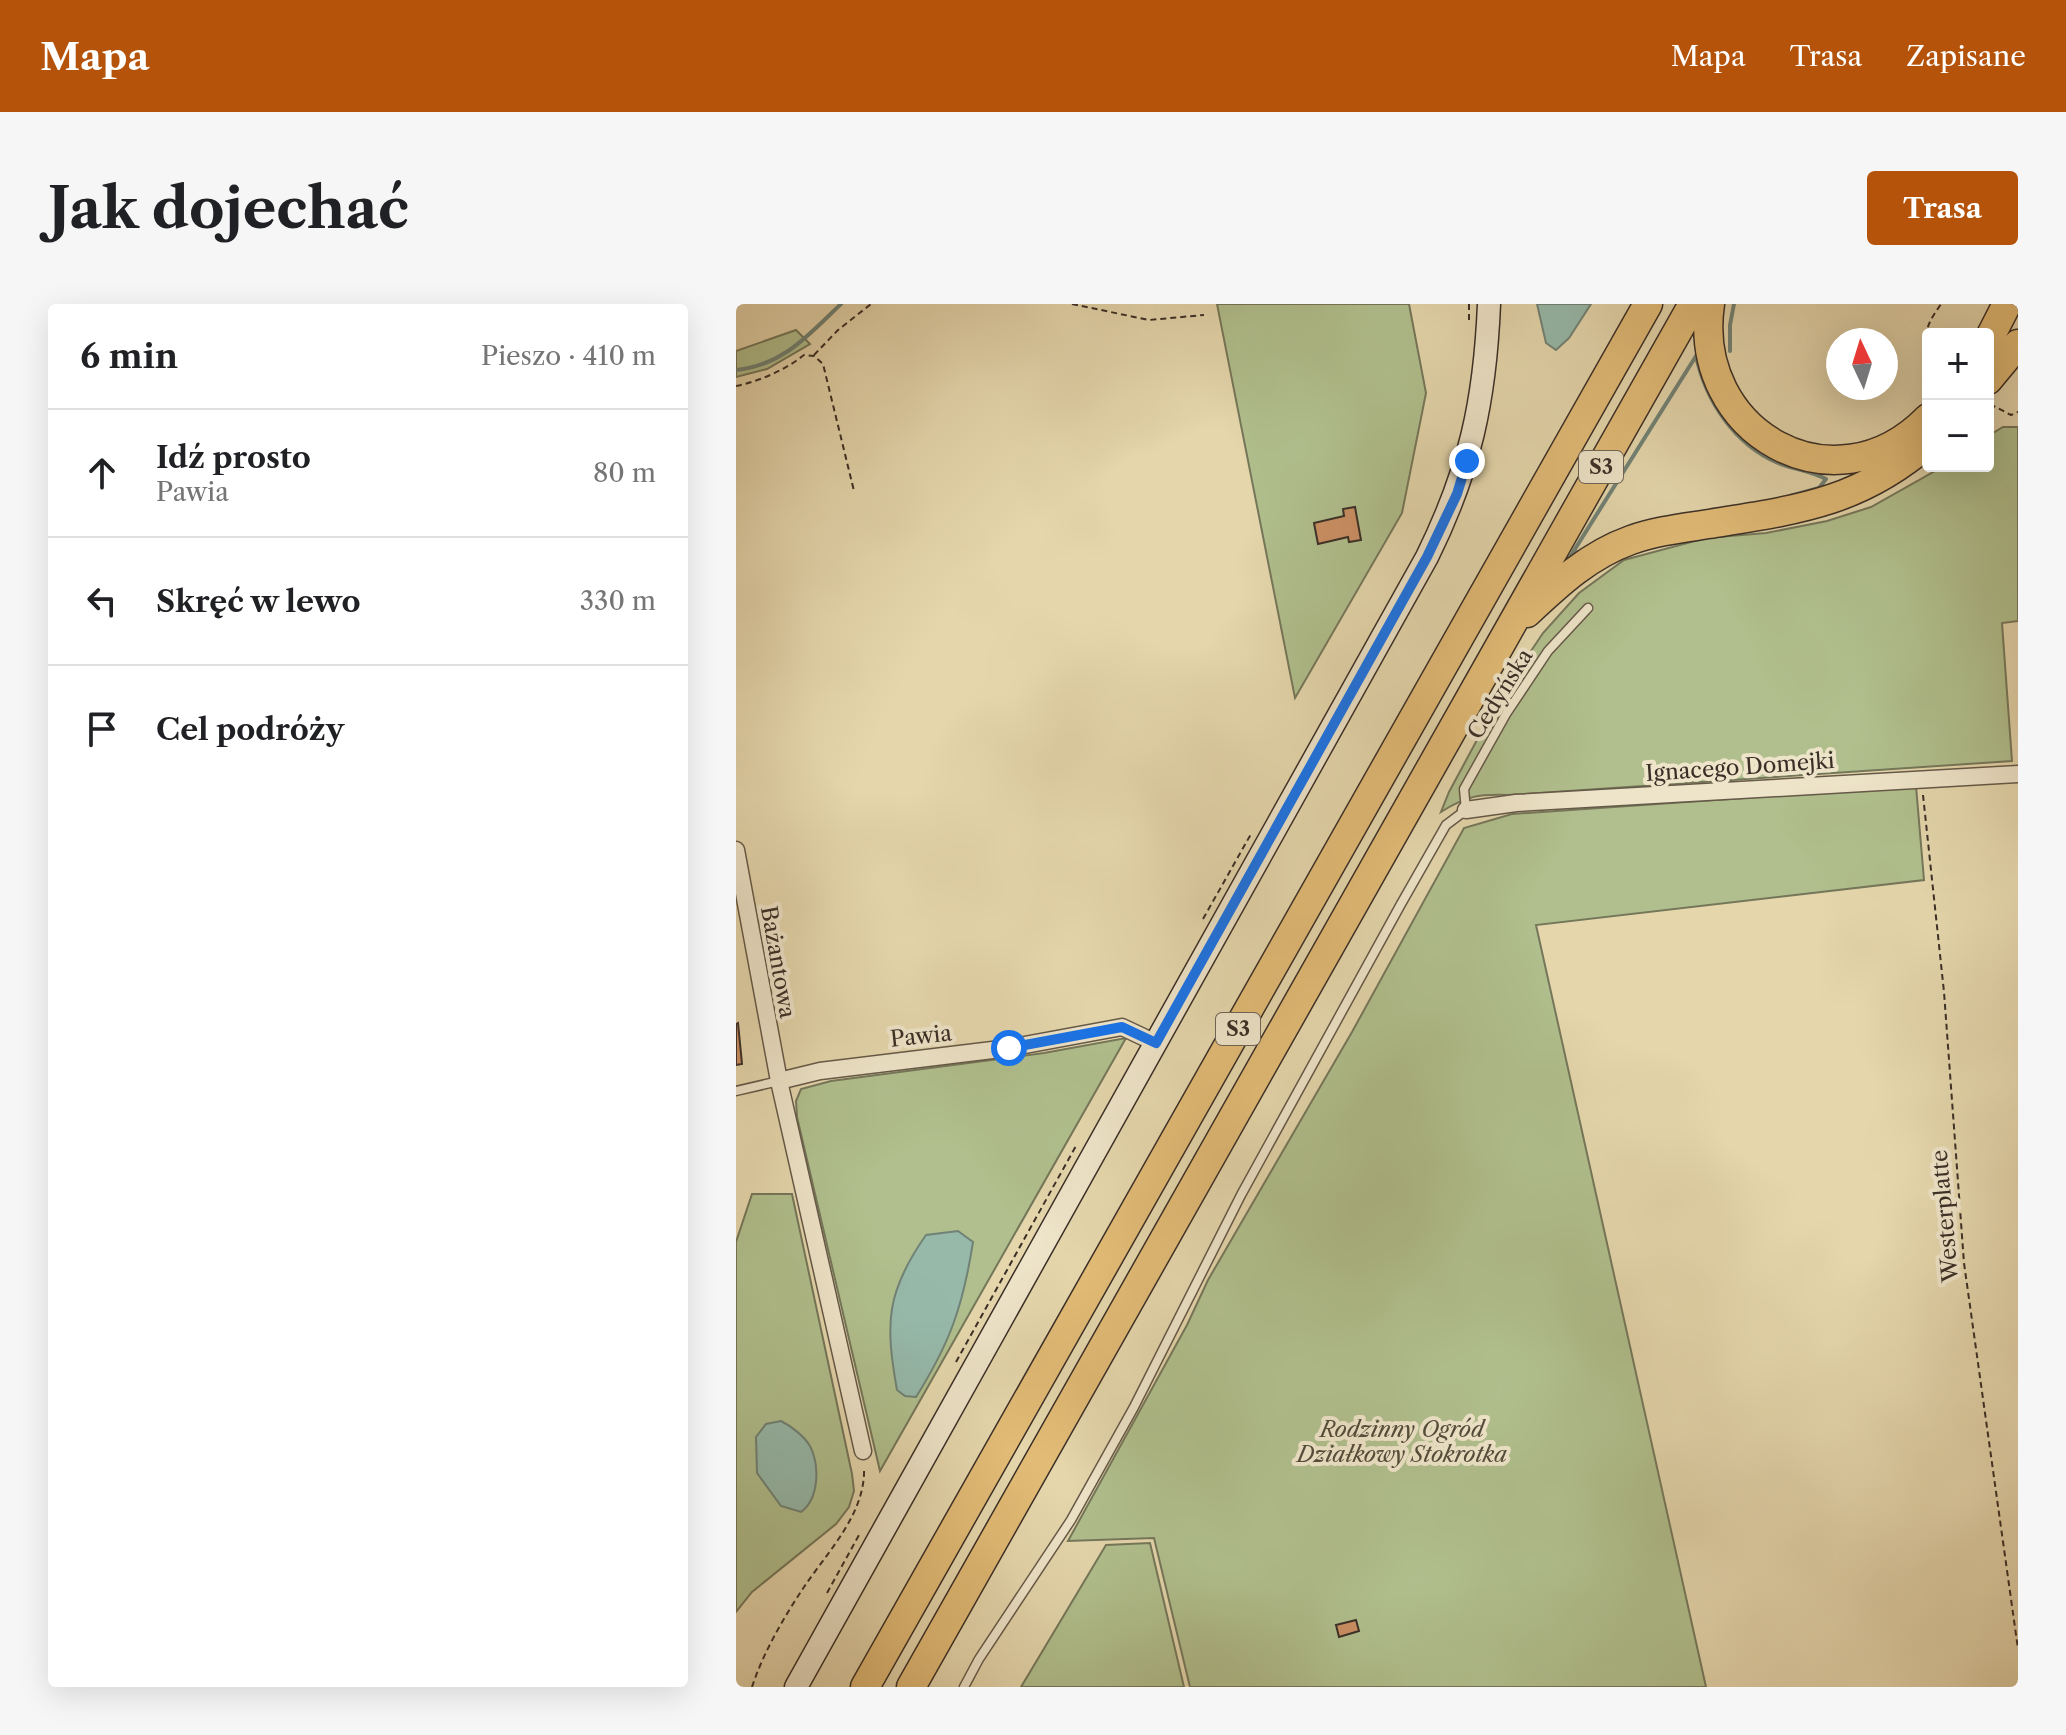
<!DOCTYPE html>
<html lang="pl">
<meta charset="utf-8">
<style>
body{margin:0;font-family:"Libre Caslon Text",serif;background:#f6f6f6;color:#202124}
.controls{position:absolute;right:24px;top:24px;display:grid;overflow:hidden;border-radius:8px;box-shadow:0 8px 32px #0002}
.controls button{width:72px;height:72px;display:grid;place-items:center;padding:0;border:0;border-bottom:2px solid #e0e0e0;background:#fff;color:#202124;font:40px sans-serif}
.compass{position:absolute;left:1090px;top:24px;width:72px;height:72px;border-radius:50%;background:#fff;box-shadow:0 8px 32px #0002;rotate:356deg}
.stop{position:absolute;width:24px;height:24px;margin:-18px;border:6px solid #1a73e8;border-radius:50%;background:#fff}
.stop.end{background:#1a73e8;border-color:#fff;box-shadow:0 2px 8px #0008}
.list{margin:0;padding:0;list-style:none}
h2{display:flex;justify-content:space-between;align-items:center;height:104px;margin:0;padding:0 32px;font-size:34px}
h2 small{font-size:26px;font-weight:400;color:#757577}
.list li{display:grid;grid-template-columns:52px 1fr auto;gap:24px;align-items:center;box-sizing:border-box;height:128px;padding:0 32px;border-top:2px solid #e0e0e0}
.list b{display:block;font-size:30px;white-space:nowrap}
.list p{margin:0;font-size:26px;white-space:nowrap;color:#757577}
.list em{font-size:26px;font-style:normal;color:#757577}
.icon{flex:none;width:44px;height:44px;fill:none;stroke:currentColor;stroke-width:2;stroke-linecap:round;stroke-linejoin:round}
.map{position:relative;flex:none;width:1282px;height:1383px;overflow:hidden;border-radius:8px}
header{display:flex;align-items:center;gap:48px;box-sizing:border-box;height:112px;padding:0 40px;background:#b45309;color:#fff}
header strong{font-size:38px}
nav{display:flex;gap:44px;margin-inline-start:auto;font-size:28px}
.intro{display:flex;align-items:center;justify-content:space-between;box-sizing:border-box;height:192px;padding:0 48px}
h1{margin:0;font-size:56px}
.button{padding:20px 36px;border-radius:8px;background:#b45309;color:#fff;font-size:28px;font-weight:700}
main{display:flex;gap:48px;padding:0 48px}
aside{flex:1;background:#fff;border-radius:8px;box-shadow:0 8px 32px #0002}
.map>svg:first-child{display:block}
.green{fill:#b0bf8d;stroke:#75775a;stroke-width:2}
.water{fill:#96b9aa;stroke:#718276;stroke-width:2}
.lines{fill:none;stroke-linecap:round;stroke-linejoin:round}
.stream{stroke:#718276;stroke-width:4}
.building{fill:#cb9064;stroke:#3a2f27;stroke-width:2}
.service-casing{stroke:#655948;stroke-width:11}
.minor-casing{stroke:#655948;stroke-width:19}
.secondary-casing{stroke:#3a2f27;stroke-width:25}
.motorway-casing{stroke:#3a2f27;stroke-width:31}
.path{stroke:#3a2f27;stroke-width:2;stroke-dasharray:6 4;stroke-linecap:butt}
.service{stroke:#eee4c9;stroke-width:8}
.minor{stroke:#eee4c9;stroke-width:16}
.secondary{stroke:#eee4c9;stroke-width:22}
.motorway{stroke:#e2bb76;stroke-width:28}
.route{stroke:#1a73e8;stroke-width:10}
.labels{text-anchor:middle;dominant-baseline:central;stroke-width:8;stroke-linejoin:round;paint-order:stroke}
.shield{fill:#eee4c9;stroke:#706558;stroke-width:2}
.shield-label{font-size:20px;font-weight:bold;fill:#3a2f27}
.street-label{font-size:22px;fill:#3a2f27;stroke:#eee4c9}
.park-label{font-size:22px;font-style:italic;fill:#524c3b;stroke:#eee4c9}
</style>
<header>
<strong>Mapa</strong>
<nav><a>Mapa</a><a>Trasa</a><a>Zapisane</a></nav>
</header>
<div class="intro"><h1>Jak dojechać</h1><a class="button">Trasa</a></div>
<main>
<aside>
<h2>6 min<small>Pieszo · 410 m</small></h2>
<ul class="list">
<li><svg class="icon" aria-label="ahead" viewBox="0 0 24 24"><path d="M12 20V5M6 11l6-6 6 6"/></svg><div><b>Idź prosto</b><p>Pawia</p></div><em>80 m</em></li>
<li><svg class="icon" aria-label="left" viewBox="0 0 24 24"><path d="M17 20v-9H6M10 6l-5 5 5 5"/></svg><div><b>Skręć w lewo</b></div><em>330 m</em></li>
<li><svg class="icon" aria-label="arrive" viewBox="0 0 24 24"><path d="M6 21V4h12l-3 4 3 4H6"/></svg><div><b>Cel podróży</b></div></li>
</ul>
</aside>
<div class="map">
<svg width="1282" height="1383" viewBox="0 0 1282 1383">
<rect width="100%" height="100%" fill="#e5d6ac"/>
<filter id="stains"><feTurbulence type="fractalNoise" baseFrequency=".0025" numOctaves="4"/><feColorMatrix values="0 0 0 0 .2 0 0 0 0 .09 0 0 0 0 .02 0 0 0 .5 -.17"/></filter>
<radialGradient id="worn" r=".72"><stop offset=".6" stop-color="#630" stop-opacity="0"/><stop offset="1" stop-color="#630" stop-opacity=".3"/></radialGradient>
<path class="green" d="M481,0H673L690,89L666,209L559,394Z
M60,26L74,40L31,65L0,73V47Z
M1267,123H1282V317L1266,319L1276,457L772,491C743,490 730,492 705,508L713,488L763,395L807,329L843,289L888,256L970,234L1030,229L1091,217L1135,203L1208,162H1252V132Z
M1180,482L1188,576L800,621L970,1383H454L418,1234L332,1237L451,1021L472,976L616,728L728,524L776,510Z
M390,734L144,1167L61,813L60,797L65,785L95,777L308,749Z
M16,890H56L116,1170L118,1187L113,1203L100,1220L16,1288L0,1308V938Z
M414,1239L448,1383H285L370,1241Z"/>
<path class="water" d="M801,0H855L833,34L820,46L810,39Z
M222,927L237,938C227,1002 214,1039 180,1093L169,1092L161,1086C149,1019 150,988 190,931Z
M45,1117C55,1122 68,1132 74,1142C84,1162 83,1195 65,1208L45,1202L21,1169L20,1133L30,1120Z"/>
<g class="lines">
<path class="stream" d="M994,47V21L998,0
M960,52C970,97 998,140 1042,159C1057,165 1075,167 1090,175L1083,184L1054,192
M0,66C48,61 72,31 105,0
M842,248L834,253L960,52"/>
</g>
<path class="building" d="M619,203L625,236L613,238L612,233L582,240L578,219L608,212L607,205Z
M2,719L6,760L0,761V720Z
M620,1316L623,1327L603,1333L600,1321Z"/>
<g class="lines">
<g class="service-casing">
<path id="service" d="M0,787L43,777
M228,1383L243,1355L335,1216L398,1103L505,891L665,600L710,521L730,506L728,485L770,410L812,347L852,304"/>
</g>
<g class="minor-casing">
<path id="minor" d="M730,506L780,499L1282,470
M0,546L43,777L127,1147
M43,777L84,767L273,744L386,723L420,739"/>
</g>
<g class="secondary-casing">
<path id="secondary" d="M60,1383L691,253C734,166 749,97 753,0"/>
</g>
<g class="motorway-casing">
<path id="motorway" d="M974,0C955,128 1098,210 1192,114
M1252,37L1271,0
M1252,76L1282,40
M791,309C823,279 853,251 895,236C920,227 947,224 973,220C1060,206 1123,199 1192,139
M129,1383L912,0
M175,1383L957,0"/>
</g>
<path class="path" d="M336,0L413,16L468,11
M733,0V19
M1192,43C1187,25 1195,15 1205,0
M78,51L102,26L135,0
M0,82C24,77 49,66 68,51L78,52L87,60L118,187
M1254,100L1275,111L1282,108
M1187,491L1208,688L1228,959L1282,1345
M467,615L515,530
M220,1058L341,840
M91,1289L123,1231
M16,1383C27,1349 48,1313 68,1283C93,1246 130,1209 128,1163"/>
<use href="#service" class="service"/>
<use href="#minor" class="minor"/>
<use href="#secondary" class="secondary"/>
<use href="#motorway" class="motorway"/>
</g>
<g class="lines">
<path class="route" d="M273,744L386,723L420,739L691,253L721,190L731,157"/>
</g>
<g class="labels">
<g class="shield">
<rect x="843" y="147" width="44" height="32" rx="6"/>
<rect x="480" y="709" width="44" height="32" rx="6"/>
</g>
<g class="shield-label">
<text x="865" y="163">S3</text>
<text x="502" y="725">S3</text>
</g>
<g class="street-label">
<text transform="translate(764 390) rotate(-58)">Cedyńska</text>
<text transform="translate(1004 463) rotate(-4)">Ignacego Domejki</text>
<text transform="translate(42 658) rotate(80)">Bażantowa</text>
<text transform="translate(185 732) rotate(-6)">Pawia</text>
<text transform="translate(1209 912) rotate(-95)">Westerplatte</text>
</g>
<g class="park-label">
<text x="666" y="1125">Rodzinny Ogród<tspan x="666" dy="25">Działkowy Stokrotka</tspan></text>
</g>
</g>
<rect width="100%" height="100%" filter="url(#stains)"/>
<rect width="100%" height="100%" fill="url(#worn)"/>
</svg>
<div class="controls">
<button>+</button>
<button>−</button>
</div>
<svg class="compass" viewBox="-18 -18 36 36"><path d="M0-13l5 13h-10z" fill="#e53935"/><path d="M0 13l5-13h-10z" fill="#757577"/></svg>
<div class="stop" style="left:273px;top:744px"></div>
<div class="stop end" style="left:731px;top:157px"></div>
</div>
</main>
